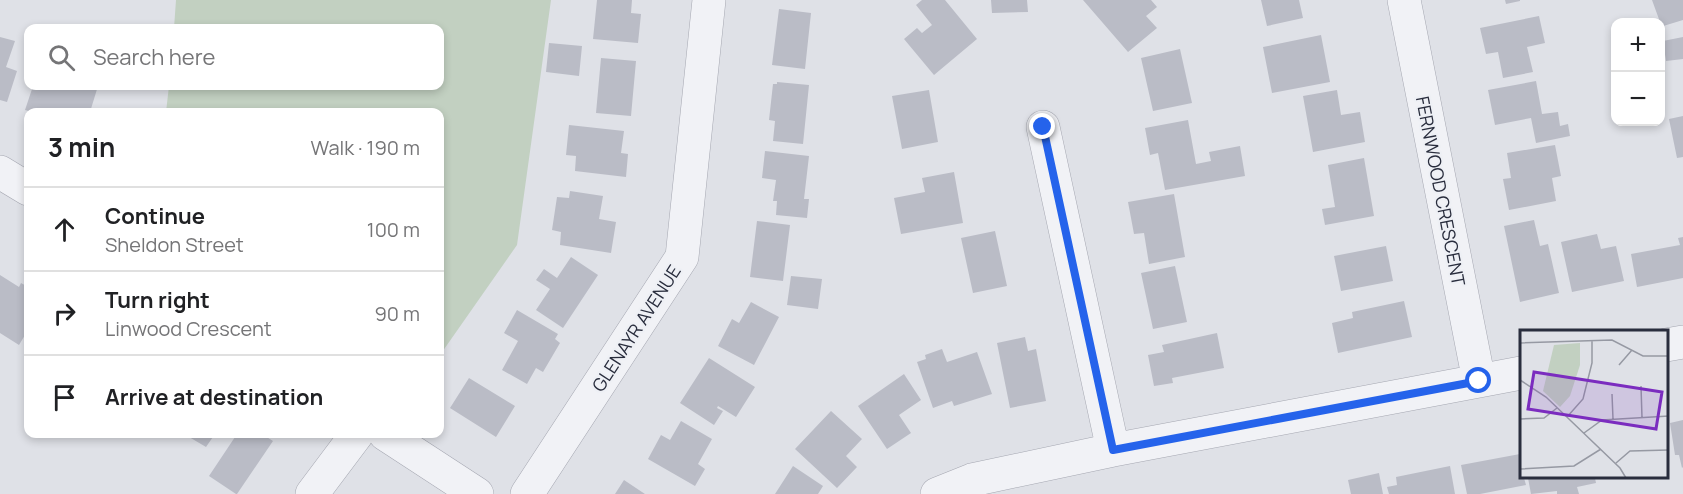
<!DOCTYPE html>
<meta charset="utf-8">
<style>
body{margin:0;font-family:Manrope,sans-serif;background:#f2f2f2;color:#202124}
.controls{position:absolute;right:18px;top:18px;display:grid;overflow:hidden;border-radius:12px;box-shadow:0 3px 9px #0003}
.controls button{width:54px;height:54px;display:grid;place-items:center;padding:0;border:0;border-bottom:2px solid #e0e0e0;background:#fff;color:#202124;font:30px sans-serif}
.stop{position:absolute;width:18px;height:18px;margin:-14px;border:4px solid #2563eb;border-radius:50%;background:#fff}
.stop.end{background:#2563eb;border-color:#fff;box-shadow:0 2px 6px #0008}
.list{margin:0;padding:0;list-style:none}
h2{display:flex;justify-content:space-between;align-items:center;height:78px;margin:0;padding:0 24px;font-size:26px}
h2 small{font-size:20px;font-weight:400;color:#757577}
.list li{display:grid;grid-template-columns:39px 1fr auto;gap:18px;align-items:center;box-sizing:border-box;height:84px;padding:0 24px;border-top:2px solid #e0e0e0}
.list b{display:block;font-size:22px;white-space:nowrap}
.list p{margin:0;font-size:20px;white-space:nowrap;color:#757577}
.list em{font-size:20px;font-style:normal;color:#757577}
.icon{flex:none;width:33px;height:33px;fill:none;stroke:currentColor;stroke-width:2;stroke-linecap:round;stroke-linejoin:round}
.map{position:relative;flex:none;width:1683px;height:494px;overflow:hidden}
.search{position:absolute;background:#fff;box-shadow:0 3px 9px #0003;left:24px;top:24px;width:420px;height:66px;display:flex;align-items:center;gap:15px;box-sizing:border-box;padding:0 21px;border-radius:12px;color:#757577;font-size:22px}
.panel{position:absolute;background:#fff;box-shadow:0 3px 9px #0003;left:24px;top:108px;width:420px;height:330px;border-radius:12px}
.map>svg:first-child{display:block}
.green{fill:#c2d0c1}
.building{fill:#babcc6}
.lines{fill:none;stroke-linecap:round;stroke-linejoin:round}
.minor-casing{stroke:#a5a7b1;stroke-width:34}
.minor{stroke:#f1f2f6;stroke-width:33}
.route{stroke:#2563eb;stroke-width:8}
.labels{text-anchor:middle;dominant-baseline:central;stroke-width:4.5;stroke-linejoin:round;paint-order:stroke}
.street-label{font-size:18px;fill:#292d3d;stroke:#eef0f5}
.inset-road{fill:none;stroke:#9699a3;stroke-width:1.5}
.view{fill:#7b2cbf;fill-opacity:0.15;stroke:#7b2cbf;stroke-width:3}
.inset-edge{fill:none;stroke:#292d3d;stroke-width:3}
</style>
<div class="map">
<svg width="1683" height="494" viewBox="0 0 1683 494">
<rect width="100%" height="100%" fill="#dfe1e7"/>
<path class="green" d="M176,0H551L517,245L440,355V112H166L169,86H440V28H174Z"/>
<path class="building" d="M597,0H632L631,13L641,14L638,43L593,39Z
M922,0H945L977,39L934,75L904,39L917,28L922,33L932,25L916,5Z
M991,0H1027L1028,12L992,13Z
M1083,0H1151L1157,7L1146,16L1157,28L1128,52Z
M1261,0H1299L1303,18L1267,26Z
M1505,0H1520V1L1506,4Z
M1652,0H1683V20L1660,27V22Z
M779,9L811,13L805,69L772,65Z
M1539,16L1545,43L1527,47L1533,72L1503,78L1498,52L1486,54L1480,28Z
M1321,35L1330,82L1272,93L1263,47Z
M0,37L15,41L6,67L17,71L7,102L0,100Z
M1683,37V59L1666,61L1663,41Z
M549,43L582,46L579,76L546,72Z
M1180,49L1192,103L1153,111L1141,58Z
M601,58L636,61L631,116L596,113Z
M1536,81L1542,114L1558,112L1560,126L1568,124L1570,136L1536,143L1531,118L1495,125L1488,90Z
M777,82L809,85L803,144L773,141L775,121L769,120L773,84H777Z
M33,86H98L90,112H68L56,109L55,112H32L25,110Z
M929,90L938,142L902,149L892,96Z
M1337,90L1341,115L1360,112L1365,142L1313,152L1303,96Z
M1683,116V157L1677,158L1669,119Z
M1188,120L1196,164L1211,161L1209,152L1240,146L1245,176L1165,190L1158,153L1150,155L1145,128Z
M569,125L624,131L621,153L628,154L626,177L575,171L576,156L566,155Z
M1555,145L1561,176L1552,178L1556,201L1509,210L1503,179L1511,178L1507,153Z
M765,151L809,156L804,199H809L807,218L776,215L777,201H773L776,180L762,178Z
M1364,158L1374,216L1325,225L1322,209L1335,207L1328,165Z
M954,172L963,223L901,234L894,198L925,192L922,178Z
M570,191L603,196L599,219L616,222L611,253L560,245L561,232L552,230L557,197L569,198Z
M1174,194L1185,257L1149,264L1144,233L1134,234L1128,202Z
M1534,220L1540,246L1548,244L1559,293L1520,302L1504,226Z
M757,221L790,225L783,281L750,277Z
M995,231L1007,286L973,293L961,238Z
M1597,234L1601,249L1616,246L1624,281L1572,292L1561,242Z
M1683,237V278L1637,287L1631,254L1680,245L1678,238Z
M1386,246L1393,281L1341,291L1334,256Z
M571,257L598,275L563,328L536,310L550,289L536,280L544,269L557,278Z
M1175,266L1187,322L1153,329L1141,273Z
M0,275L19,287L21,283L28,287V330L19,345L0,333Z
M791,276L822,279L818,309L787,305Z
M1404,301L1412,337L1338,353L1332,323L1353,318L1352,312Z
M751,302L779,317L754,365L718,346L732,319L739,323Z
M517,310L558,334L555,339L560,343L543,372L536,368L527,384L502,370L518,341L504,333Z
M1217,333L1224,368L1172,378L1173,383L1154,386L1148,355L1164,352L1162,345Z
M1025,337L1028,351L1036,349L1046,401L1010,408L997,343Z
M942,349L947,362L977,352L992,394L954,406L952,401L933,408L917,362L926,359L925,355Z
M709,358L755,387L736,417L718,406L717,408L723,411L714,425L680,403Z
M904,374L921,400L899,415L911,433L887,449L858,406Z
M469,378L515,406L496,437L450,408Z
M831,411L862,439L846,456L857,467L837,488L795,449Z
M1683,420V467L1682,468L1679,455H1675L1670,423Z
M681,421L712,439L698,464L705,469L695,486L648,459L661,435L670,440Z
M184,434H215L206,447Z
M237,434H262L273,441L237,494H236L209,476Z
M1520,454L1521,478H1524L1526,485L1480,494H1467L1461,465Z
M793,466L823,486L818,494H775Z
M1450,466L1455,494H1389L1387,487L1397,485L1396,477Z
M1379,473L1383,494H1351L1348,480Z
M1528,478H1595L1596,483L1577,487L1579,494H1557V491L1531,494Z
M624,480L645,494H615Z"/>
<g class="lines">
<g class="minor-casing">
<path id="minor" d="M1404,0L1479,381
M1043,127L1113,450
M0,172L28,189
M1666,345L1683,342
M385,434L477,494
M312,494L357,434
M527,494L682,257L709,0
M937,494L972,480L1113,450L1521,373"/>
</g>
<use href="#minor" class="minor"/>
</g>
<g class="lines">
<path class="route" d="M1043,127L1113,450L1479,381"/>
</g>
<g class="labels">
<g class="street-label">
<text transform="translate(1441 191) rotate(79)">FERNWOOD CRESCENT</text>
<text transform="translate(636 328) rotate(-57)">GLENAYR AVENUE</text>
</g>
</g>
<g transform="translate(1520 330)">
<rect width="148" height="148" fill="#dfe1e7"/>
<path d="M60,13V35L50,66L40,77L23,61L34,15Z" fill="#c2d0c1"/>
<path class="inset-road" d="M0,13L92,10L123,26H149M99,35L112,20M0,50L26,67L100,138L106,148M121,56L122,88M92,64L93,89M47,87L63,69L72,33V10M0,89L24,88L37,78M64,103L82,90L149,86M96,133L110,121L149,120M0,139L54,136L81,119M128,148H149"/>
<path class="view" d="M14,42L142,62L136,99L8,79Z"/>
<rect width="148" height="148" class="inset-edge"/>
</g>
</svg>
<div class="controls">
<button>+</button>
<button>−</button>
</div>
<div class="stop" style="left:1479px;top:381px"></div>
<div class="stop end" style="left:1043px;top:127px"></div>
<div class="search"><svg class="icon" aria-label="search" viewBox="0 0 24 24"><circle cx="10" cy="10" r="6"/><path d="M15 15l6 6"/></svg>Search here</div>
<section class="panel">
<h2>3 min<small>Walk · 190 m</small></h2>
<ul class="list">
<li><svg class="icon" aria-label="ahead" viewBox="0 0 24 24"><path d="M12 20V5M6 11l6-6 6 6"/></svg><div><b>Continue</b><p>Sheldon Street</p></div><em>100 m</em></li>
<li><svg class="icon" aria-label="right" viewBox="0 0 24 24"><path d="M7 20v-9h11M14 6l5 5-5 5"/></svg><div><b>Turn right</b><p>Linwood Crescent</p></div><em>90 m</em></li>
<li><svg class="icon" aria-label="arrive" viewBox="0 0 24 24"><path d="M6 21V4h12l-3 4 3 4H6"/></svg><div><b>Arrive at destination</b></div></li>
</ul>
</section>
</div>
